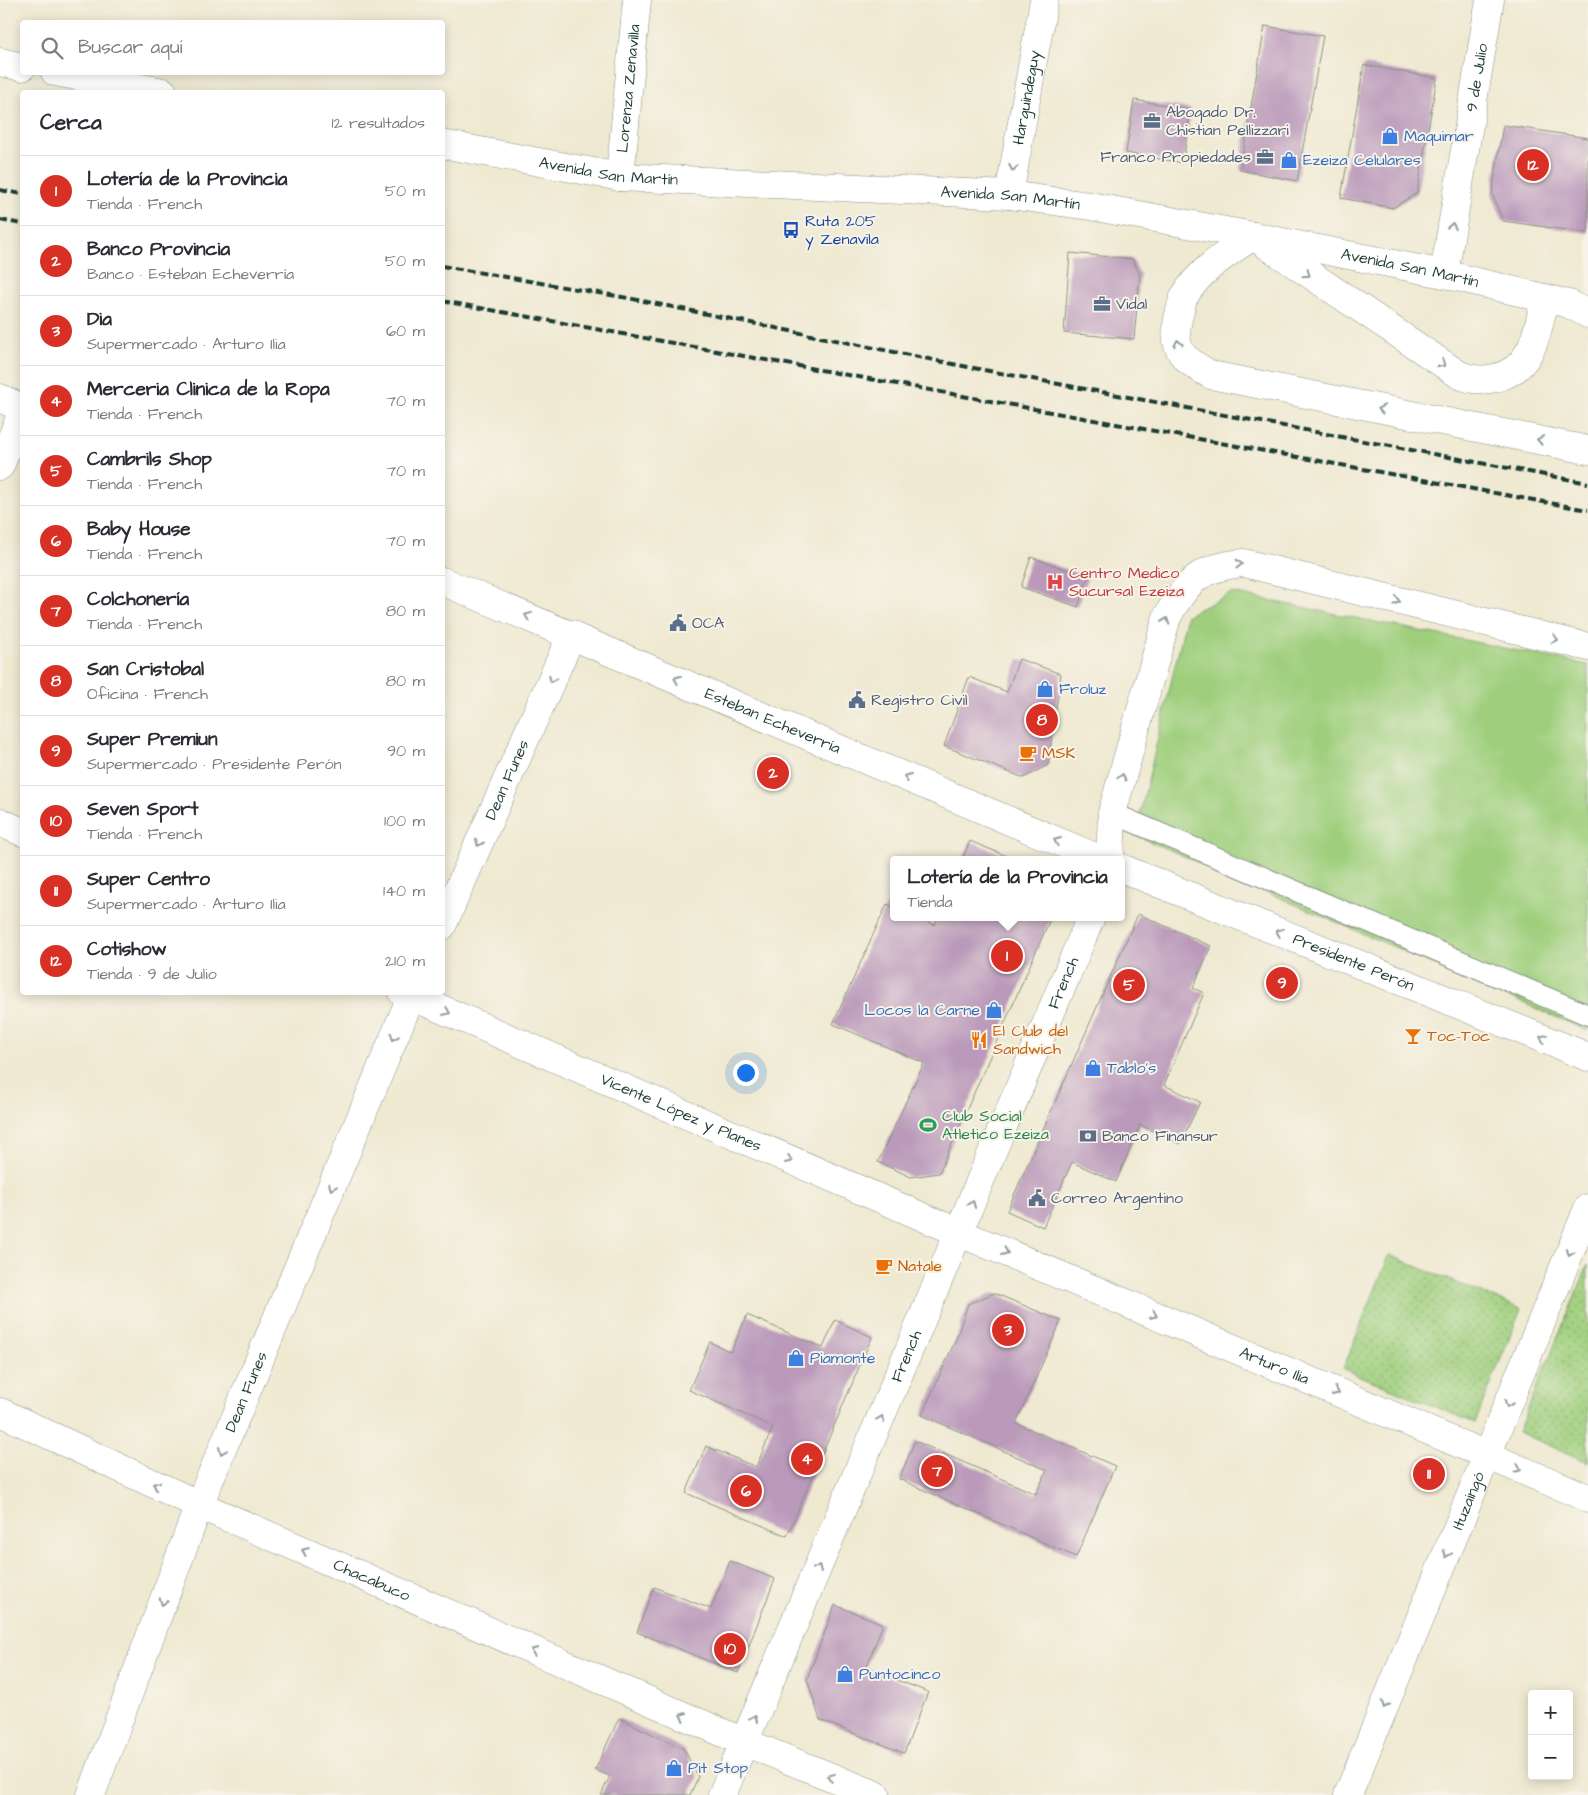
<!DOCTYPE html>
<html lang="es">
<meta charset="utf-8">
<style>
body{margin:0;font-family:"Architects Daughter",sans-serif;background:#f7f7f7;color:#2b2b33}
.controls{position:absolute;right:15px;bottom:15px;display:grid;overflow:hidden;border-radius:5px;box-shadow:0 2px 12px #0003}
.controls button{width:45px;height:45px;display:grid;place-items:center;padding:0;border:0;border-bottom:1px solid #e1e1e2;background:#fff;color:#2b2b33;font:25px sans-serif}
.you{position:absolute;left:745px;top:1072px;width:18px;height:18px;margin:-12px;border:4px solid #fff;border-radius:50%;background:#1a73e8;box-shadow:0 0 0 8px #1a73e833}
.badge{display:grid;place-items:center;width:32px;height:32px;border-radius:50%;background:#d93025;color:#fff;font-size:16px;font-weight:700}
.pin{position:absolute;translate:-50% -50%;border:2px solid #fff;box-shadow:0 1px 5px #0006}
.popup{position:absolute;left:890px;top:856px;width:235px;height:65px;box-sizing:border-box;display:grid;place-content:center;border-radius:5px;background:#fff;filter:drop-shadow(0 1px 4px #0005);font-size:16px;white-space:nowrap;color:#7c7c81}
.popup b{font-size:19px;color:#2b2b33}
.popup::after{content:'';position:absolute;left:50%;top:100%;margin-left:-10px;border:10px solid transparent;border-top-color:#fff}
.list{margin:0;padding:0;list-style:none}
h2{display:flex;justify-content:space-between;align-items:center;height:65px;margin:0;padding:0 20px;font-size:21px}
h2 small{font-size:16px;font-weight:400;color:#7c7c81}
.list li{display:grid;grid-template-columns:32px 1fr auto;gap:15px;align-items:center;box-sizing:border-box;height:70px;padding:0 20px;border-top:1px solid #e1e1e2}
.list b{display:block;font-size:19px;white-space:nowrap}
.list p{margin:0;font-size:16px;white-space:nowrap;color:#7c7c81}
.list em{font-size:16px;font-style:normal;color:#7c7c81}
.icon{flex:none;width:28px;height:28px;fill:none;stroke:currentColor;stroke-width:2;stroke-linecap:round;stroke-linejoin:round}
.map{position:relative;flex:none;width:1588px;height:1795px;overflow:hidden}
.search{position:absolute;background:#fff;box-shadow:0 2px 12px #0003;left:20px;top:20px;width:425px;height:55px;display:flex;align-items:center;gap:12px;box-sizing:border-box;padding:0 18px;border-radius:5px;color:#7c7c81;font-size:19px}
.panel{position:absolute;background:#fff;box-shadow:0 2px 12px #0003;left:20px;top:90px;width:425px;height:905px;border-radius:5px}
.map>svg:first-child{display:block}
.grass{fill:url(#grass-dots);stroke:#5f8658}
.park{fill:#9fcf7d;stroke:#5f8658}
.building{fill:#ba99ba}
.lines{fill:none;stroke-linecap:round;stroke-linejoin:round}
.lane-casing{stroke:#879382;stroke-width:22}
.street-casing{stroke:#879382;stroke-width:29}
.secondary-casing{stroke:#879382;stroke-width:29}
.lane{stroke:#fff;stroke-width:20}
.street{stroke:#fff;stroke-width:28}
.secondary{stroke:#fff;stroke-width:28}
.rail{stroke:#1f3d34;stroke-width:4;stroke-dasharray:8 4;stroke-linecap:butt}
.oneway{stroke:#8f9e9a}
.labels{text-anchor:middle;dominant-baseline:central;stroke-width:4;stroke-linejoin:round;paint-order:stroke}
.street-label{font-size:16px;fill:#1f3d34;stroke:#f7f3e8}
.service-label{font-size:16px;fill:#4e5e75;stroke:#f7f3e8;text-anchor:start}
.shop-label{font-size:16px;fill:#366cbe;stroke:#f7f3e8;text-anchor:start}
.transit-label{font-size:16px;fill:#164399;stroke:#f7f3e8;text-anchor:start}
.health-label{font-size:16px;fill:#be3a42;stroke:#f7f3e8;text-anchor:start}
.food-label{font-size:16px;fill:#c56008;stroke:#f7f3e8;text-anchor:start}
.leisure-label{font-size:16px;fill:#27864d;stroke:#f7f3e8;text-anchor:start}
</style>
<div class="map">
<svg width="1588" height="1795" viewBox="0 0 1588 1795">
<defs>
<pattern id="grass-dots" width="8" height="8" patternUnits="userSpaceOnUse" patternTransform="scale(1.25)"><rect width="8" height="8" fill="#9fcf7d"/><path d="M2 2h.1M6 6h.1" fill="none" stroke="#81a967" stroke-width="1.8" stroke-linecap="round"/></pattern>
</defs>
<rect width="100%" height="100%" fill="#f7f3e8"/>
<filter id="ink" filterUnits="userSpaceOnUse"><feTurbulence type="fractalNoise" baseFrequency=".02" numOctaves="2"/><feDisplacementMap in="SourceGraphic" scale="10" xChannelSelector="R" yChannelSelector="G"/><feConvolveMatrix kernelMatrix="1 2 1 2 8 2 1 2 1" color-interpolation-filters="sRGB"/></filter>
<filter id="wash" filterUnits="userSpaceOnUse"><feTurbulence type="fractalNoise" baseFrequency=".0096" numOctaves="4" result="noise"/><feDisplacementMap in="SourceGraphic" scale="20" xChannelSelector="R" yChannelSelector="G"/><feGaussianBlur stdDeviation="1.12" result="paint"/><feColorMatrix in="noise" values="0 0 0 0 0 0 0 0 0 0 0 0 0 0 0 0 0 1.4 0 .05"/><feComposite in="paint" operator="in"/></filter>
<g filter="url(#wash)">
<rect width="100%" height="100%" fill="#efe9d1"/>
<path class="grass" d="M1389,1255L1521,1309L1475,1423L1343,1369Z
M1588,1265V1462L1518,1432Z"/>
<path class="park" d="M1232,593L1588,665V1031L1135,835L1187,615Z"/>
<g id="blocks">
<path class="building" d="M1265,26L1323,36L1297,181L1240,170Z
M1364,65L1437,78L1417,193L1393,208L1341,198Z
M1134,100L1191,109L1183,163L1126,153Z
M1503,125L1588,138V233L1503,221L1492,194Z
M1070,253L1132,259L1140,274L1134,339L1064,333Z
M1031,557L1088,577L1078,607L1021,587Z
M1019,659L1061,674L1048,765L1024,778L944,746L969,677L1007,692Z
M970,841L1016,860H962Z
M887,904L893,907V917H916L935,925L938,917H1051L939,1173L911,1177L878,1162L924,1063L833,1024Z
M1138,914L1211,946L1193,988L1204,993L1164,1085L1200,1102L1180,1144L1140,1125L1116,1182L1072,1162L1043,1227L1007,1211Z
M994,1293L1061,1321L1016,1423L1115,1466L1076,1557L899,1479L915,1441L1036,1494L1047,1470L922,1415L956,1339L968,1304Z
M747,1315L823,1348L835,1320L872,1337L787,1536L686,1493L706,1446L756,1467L773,1427L689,1390L710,1342L731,1352Z
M730,1561L775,1579L738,1673L637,1632L654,1587L711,1609Z
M835,1605L883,1624L866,1668L928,1692L904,1753L820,1720L807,1679Z
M619,1718L684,1749L698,1777L690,1795H601L610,1776L595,1770Z"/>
</g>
</g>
<g filter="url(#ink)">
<use href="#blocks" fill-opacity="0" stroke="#879382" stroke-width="1"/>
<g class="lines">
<g class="lane-casing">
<path id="lane" d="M1112,813L1588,1015"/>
</g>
<g class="street-casing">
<g id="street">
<path id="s1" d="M620,177L637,0"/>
<path id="s2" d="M1009,195L1044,0"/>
<path id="s3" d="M1444,274L1490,0"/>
<path d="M0,398L22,408"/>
<path d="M0,466L22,413"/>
<path id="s4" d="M442,581L1102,860"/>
<path d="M0,822L22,832"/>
<path id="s5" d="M1121,868L1588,1057"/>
<path id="s6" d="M442,926L572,634"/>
<path id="s7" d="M402,992L960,1233L1588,1498"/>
<path id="s8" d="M0,1412L199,1505L744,1742L876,1795"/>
<path id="s9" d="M91,1795L199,1505L413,992"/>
<path id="s10" d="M1348,1795L1588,1208"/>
</g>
</g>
<g class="secondary-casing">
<g id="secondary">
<path d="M0,62L22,67"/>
<path d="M55,72L163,92"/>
<path id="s11" d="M442,144L620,177L1009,195L1090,206L1253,236L1444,274L1569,304L1588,314"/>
<path d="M1253,236C1228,253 1199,270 1184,297C1181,303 1180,312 1178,319C1171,352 1185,360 1211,375L1588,450"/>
<path d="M1262,242L1458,374C1470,380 1482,381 1495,378C1534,369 1537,331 1545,298"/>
<path d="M1110,860L1112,813L1167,617C1188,580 1200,567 1244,563L1588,647"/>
<path id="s12" d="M722,1795L1091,917"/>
</g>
</g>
<use href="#lane" class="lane"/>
<use href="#street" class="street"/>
<use href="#secondary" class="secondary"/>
<path class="rail" d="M0,190L22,194
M0,220L22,224
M442,266L628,298L968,367L1588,483
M442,301L1588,510"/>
</g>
<defs><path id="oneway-chevron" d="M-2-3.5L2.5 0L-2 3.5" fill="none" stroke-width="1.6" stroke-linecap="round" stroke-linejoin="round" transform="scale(1.25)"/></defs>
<g class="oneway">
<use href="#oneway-chevron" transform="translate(1013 168) rotate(100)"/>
<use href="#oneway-chevron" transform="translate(1452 226) rotate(-80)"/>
<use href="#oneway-chevron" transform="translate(1307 274) rotate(35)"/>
<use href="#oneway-chevron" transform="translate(1178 343) rotate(-101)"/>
<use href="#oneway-chevron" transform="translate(1442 364) rotate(33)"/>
<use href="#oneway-chevron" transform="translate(1381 409) rotate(-169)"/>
<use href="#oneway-chevron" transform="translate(1540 440) rotate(-169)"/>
<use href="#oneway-chevron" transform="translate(1239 564)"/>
<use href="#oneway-chevron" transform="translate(1397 601) rotate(14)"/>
<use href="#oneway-chevron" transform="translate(528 616) rotate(-158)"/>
<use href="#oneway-chevron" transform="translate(1166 621) rotate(-71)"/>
<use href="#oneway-chevron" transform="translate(1555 639) rotate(14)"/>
<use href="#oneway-chevron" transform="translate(552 679) rotate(114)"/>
<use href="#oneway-chevron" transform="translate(677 679) rotate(-157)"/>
<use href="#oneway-chevron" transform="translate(907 777) rotate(-157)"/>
<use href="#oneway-chevron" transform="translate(1122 777) rotate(-74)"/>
<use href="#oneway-chevron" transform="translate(1057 841) rotate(-157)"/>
<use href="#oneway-chevron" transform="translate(479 843) rotate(114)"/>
<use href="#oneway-chevron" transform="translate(1279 932) rotate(-158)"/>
<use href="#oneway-chevron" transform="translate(447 1012) rotate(23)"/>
<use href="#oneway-chevron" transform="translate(394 1037) rotate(113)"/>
<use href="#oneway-chevron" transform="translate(1543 1038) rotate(-158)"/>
<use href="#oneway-chevron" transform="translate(789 1160) rotate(23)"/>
<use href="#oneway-chevron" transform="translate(332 1187) rotate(113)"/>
<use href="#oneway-chevron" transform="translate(972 1204) rotate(-67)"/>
<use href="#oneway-chevron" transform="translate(1005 1252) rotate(23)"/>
<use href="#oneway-chevron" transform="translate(1570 1253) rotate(112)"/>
<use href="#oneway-chevron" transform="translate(1154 1315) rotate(23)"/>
<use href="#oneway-chevron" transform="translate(1336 1392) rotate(23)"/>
<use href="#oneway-chevron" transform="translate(1508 1404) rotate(112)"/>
<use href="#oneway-chevron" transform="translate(881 1419) rotate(-67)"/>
<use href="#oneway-chevron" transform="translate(222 1451) rotate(113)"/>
<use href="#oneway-chevron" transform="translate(1518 1469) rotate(23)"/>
<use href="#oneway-chevron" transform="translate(156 1485) rotate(-155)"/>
<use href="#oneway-chevron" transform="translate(305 1551) rotate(-156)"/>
<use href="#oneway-chevron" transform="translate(1447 1554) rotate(112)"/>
<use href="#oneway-chevron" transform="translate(818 1568) rotate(-67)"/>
<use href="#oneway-chevron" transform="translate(163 1602) rotate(110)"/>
<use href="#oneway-chevron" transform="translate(534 1651) rotate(-156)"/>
<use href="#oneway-chevron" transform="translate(1385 1705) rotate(112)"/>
<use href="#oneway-chevron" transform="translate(683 1716) rotate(-156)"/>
<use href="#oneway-chevron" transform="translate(754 1718) rotate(-67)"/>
<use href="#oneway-chevron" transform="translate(831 1777) rotate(-158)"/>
</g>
</g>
<defs>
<g id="office-bare" transform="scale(1.35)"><path d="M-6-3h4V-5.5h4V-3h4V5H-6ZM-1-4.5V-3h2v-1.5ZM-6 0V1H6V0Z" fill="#5c6f8a" stroke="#f7f3e8" stroke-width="2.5" paint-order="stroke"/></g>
<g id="shop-bare" transform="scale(1.35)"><path d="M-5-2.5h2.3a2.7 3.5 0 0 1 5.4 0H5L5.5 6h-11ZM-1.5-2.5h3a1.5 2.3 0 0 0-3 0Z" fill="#3f7fe0" stroke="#f7f3e8" stroke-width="2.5" paint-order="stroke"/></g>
<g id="bus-bare" transform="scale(1.35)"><path d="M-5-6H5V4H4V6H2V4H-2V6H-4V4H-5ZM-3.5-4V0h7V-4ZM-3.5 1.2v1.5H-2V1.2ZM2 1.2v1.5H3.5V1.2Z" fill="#1a4fb4" stroke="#f7f3e8" stroke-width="2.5" paint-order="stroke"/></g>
<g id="hospital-bare" transform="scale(1.35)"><path d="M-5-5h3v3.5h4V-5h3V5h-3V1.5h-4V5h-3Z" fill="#e0444e" stroke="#f7f3e8" stroke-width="2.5" paint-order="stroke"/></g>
<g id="civic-bare" transform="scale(1.35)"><path d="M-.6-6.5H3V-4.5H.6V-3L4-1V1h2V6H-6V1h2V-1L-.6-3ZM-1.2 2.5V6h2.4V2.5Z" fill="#5c6f8a" stroke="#f7f3e8" stroke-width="2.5" paint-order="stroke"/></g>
<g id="cafe-bare" transform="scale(1.35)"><path d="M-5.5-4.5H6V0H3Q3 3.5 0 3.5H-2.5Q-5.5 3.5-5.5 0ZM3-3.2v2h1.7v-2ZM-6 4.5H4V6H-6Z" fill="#e8710a" stroke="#f7f3e8" stroke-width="2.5" paint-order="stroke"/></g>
<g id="bar-bare" transform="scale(1.35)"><path d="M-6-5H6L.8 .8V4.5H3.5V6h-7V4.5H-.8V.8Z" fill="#e8710a" stroke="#f7f3e8" stroke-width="2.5" paint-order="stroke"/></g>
<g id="restaurant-bare" transform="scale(1.35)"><path d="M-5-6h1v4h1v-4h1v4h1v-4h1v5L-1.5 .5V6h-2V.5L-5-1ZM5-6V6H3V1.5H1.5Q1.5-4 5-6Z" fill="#e8710a" stroke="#f7f3e8" stroke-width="2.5" paint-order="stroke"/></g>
<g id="stadium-bare" transform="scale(1.35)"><path d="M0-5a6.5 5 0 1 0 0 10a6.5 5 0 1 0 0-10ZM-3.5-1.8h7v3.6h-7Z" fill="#2e9e5b" stroke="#f7f3e8" stroke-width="2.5" paint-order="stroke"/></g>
<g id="bank-bare" transform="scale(1.35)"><path d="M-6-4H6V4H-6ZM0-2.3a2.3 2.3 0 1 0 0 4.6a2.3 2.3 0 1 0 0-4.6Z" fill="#5c6f8a" stroke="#f7f3e8" stroke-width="2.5" paint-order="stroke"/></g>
</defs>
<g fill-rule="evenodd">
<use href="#office-bare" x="1152" y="121"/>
<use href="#shop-bare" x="1390" y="136"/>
<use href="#office-bare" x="1265" y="157"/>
<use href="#shop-bare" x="1289" y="160"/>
<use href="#bus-bare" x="791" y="230"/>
<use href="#office-bare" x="1102" y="304"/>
<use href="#hospital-bare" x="1055" y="582"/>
<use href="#civic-bare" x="678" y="623"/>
<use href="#shop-bare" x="1045" y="689"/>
<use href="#civic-bare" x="857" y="700"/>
<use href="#cafe-bare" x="1028" y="753"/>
<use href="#shop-bare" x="994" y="1010"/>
<use href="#bar-bare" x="1413" y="1036"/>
<use href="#restaurant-bare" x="979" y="1040"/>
<use href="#shop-bare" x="1093" y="1068"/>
<use href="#stadium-bare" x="928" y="1125"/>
<use href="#bank-bare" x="1088" y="1136"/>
<use href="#civic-bare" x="1037" y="1198"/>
<use href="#cafe-bare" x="884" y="1266"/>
<use href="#shop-bare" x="796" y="1358"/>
<use href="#shop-bare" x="845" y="1674"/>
<use href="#shop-bare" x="674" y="1768"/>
</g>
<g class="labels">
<g class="street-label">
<text stroke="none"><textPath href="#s3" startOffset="199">9 de Julio</textPath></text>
<text stroke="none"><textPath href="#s1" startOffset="89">Lorenza Zenavilla</textPath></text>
<text stroke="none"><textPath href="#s2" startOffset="99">Harguindeguy</textPath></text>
<text stroke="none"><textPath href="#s11" startOffset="169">Avenida San Martín</textPath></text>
<text stroke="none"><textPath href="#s11" startOffset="572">Avenida San Martín</textPath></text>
<text stroke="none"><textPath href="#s11" startOffset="978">Avenida San Martín</textPath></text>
<text stroke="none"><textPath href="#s4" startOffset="359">Esteban Echeverría</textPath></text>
<text stroke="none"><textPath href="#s6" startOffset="160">Dean Funes</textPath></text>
<text stroke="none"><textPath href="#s5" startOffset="251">Presidente Perón</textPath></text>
<text stroke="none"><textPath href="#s12" startOffset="881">French</textPath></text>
<text stroke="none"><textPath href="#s7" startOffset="304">Vicente López y Planes</textPath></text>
<text stroke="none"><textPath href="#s12" startOffset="476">French</textPath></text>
<text stroke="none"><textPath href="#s7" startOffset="949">Arturo Ilia</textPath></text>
<text stroke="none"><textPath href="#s9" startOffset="432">Dean Funes</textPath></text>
<text stroke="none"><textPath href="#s10" startOffset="318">Ituzaingó</textPath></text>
<text stroke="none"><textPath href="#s8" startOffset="408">Chacabuco</textPath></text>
</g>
<g class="service-label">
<text x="1166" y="112">Abogado Dr.<tspan x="1166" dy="18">Chistian Pellizzari</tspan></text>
<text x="1251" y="157" text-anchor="end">Franco Propiedades</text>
<text x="1116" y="304">Vidal</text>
<text x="692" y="623">OCA</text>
<text x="871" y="700">Registro Civil</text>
<text x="1102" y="1136">Banco Finansur</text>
<text x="1051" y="1198">Correo Argentino</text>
</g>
<g class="shop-label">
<text x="1404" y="136">Maquimar</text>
<text x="1303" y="160">Ezeiza Celulares</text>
<text x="1059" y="689">Froluz</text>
<text x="980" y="1010" text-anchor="end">Locos la Carne</text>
<text x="1107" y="1068">Tablo's</text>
<text x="810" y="1358">Piamonte</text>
<text x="859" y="1674">Puntocinco</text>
<text x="688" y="1768">Pit Stop</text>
</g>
<g class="transit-label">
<text x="805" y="221">Ruta 205<tspan x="805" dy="18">y Zenavila</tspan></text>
</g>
<g class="health-label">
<text x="1069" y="573">Centro Medico<tspan x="1069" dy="18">Sucursal Ezeiza</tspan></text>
</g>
<g class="food-label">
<text x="1042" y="753">MSK</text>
<text x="993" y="1031">El Club del<tspan x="993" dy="18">Sandwich</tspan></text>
<text x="1427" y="1036">Toc-Toc</text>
<text x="898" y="1266">Natale</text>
</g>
<g class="leisure-label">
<text x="942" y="1116">Club Social<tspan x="942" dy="18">Atletico Ezeiza</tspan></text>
</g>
</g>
</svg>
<div class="controls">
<button>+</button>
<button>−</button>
</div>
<div class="you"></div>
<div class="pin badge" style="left:1007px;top:956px">1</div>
<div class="popup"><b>Lotería de la Provincia</b>Tienda</div>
<div class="pin badge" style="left:773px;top:773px">2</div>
<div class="pin badge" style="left:1008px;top:1330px">3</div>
<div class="pin badge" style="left:807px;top:1459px">4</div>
<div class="pin badge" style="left:1129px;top:985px">5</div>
<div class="pin badge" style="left:746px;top:1491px">6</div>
<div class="pin badge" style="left:937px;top:1471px">7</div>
<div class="pin badge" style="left:1042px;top:720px">8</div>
<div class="pin badge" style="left:1282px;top:983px">9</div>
<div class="pin badge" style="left:730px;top:1649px">10</div>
<div class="pin badge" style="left:1429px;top:1474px">11</div>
<div class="pin badge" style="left:1533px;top:165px">12</div>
<div class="search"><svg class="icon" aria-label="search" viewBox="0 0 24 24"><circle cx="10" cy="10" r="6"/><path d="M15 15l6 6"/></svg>Buscar aquí</div>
<section class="panel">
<h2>Cerca<small>12 resultados</small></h2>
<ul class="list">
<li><span class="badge">1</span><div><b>Lotería de la Provincia</b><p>Tienda · French</p></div><em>50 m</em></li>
<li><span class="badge">2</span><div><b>Banco Provincia</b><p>Banco · Esteban Echeverría</p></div><em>50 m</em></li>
<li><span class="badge">3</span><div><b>Dia</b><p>Supermercado · Arturo Ilia</p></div><em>60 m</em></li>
<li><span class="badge">4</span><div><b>Merceria Clinica de la Ropa</b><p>Tienda · French</p></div><em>70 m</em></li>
<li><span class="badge">5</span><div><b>Cambrils Shop</b><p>Tienda · French</p></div><em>70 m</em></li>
<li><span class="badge">6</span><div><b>Baby House</b><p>Tienda · French</p></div><em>70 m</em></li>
<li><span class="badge">7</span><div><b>Colchonería</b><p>Tienda · French</p></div><em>80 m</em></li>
<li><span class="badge">8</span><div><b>San Cristobal</b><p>Oficina · French</p></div><em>80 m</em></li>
<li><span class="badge">9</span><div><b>Super Premiun</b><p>Supermercado · Presidente Perón</p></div><em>90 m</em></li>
<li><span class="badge">10</span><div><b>Seven Sport</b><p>Tienda · French</p></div><em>100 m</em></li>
<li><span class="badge">11</span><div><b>Super Centro</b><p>Supermercado · Arturo Ilia</p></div><em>140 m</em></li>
<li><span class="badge">12</span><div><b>Cotishow</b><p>Tienda · 9 de Julio</p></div><em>210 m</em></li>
</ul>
</section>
</div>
